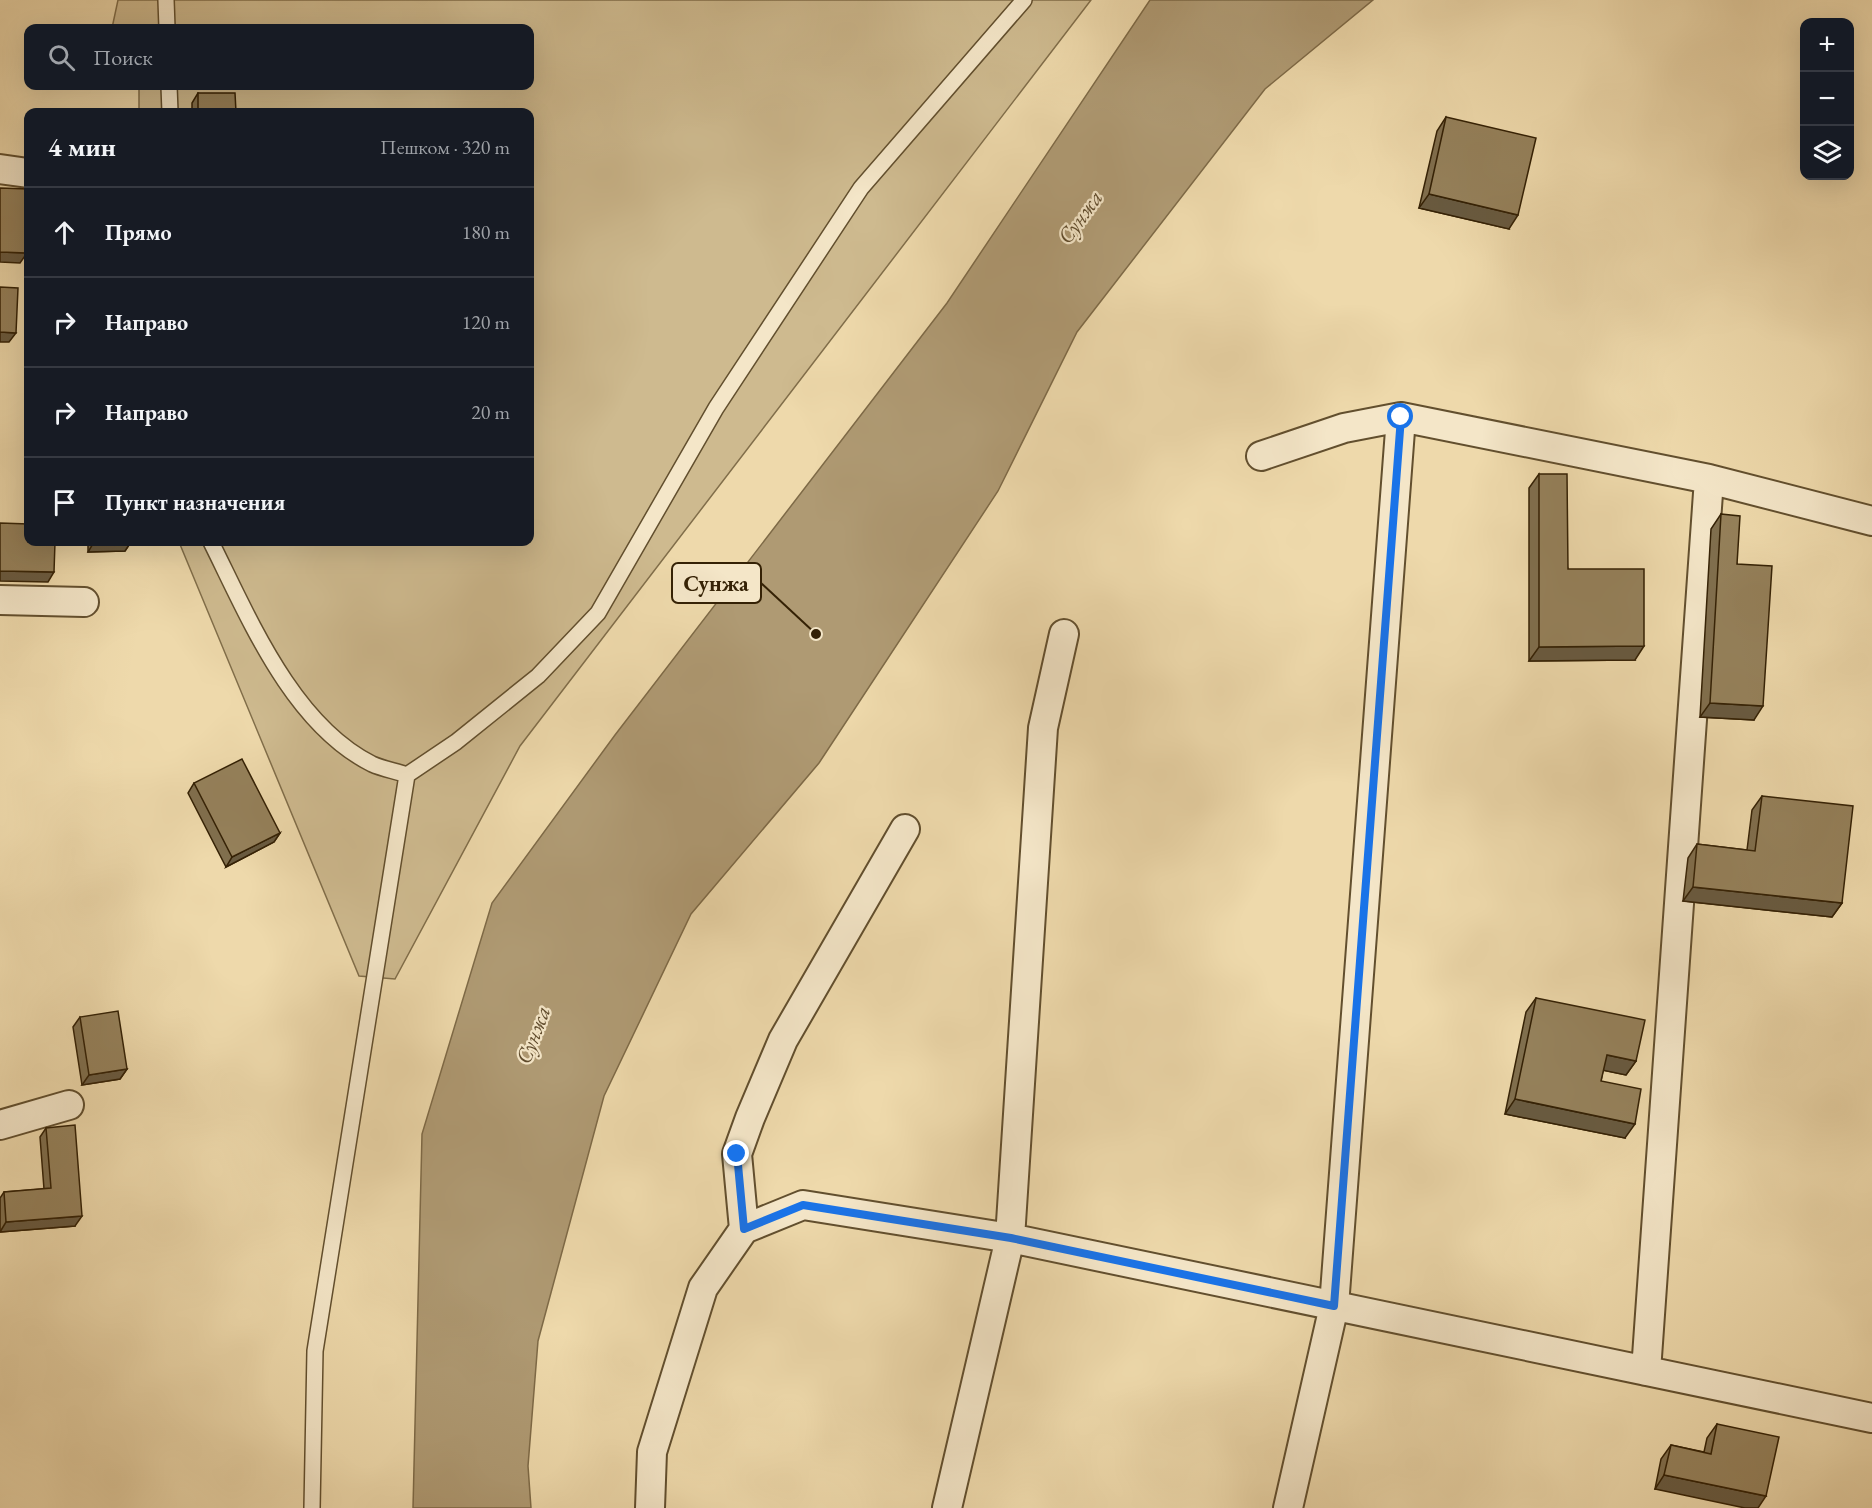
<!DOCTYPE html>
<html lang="ru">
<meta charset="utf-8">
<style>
body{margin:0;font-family:"EB Garamond",serif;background:#242831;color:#f1f3f6}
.controls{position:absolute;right:18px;top:18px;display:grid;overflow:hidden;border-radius:12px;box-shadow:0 6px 24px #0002}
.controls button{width:54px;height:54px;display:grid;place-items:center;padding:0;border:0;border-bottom:2px solid #363941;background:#171b24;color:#f1f3f6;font:30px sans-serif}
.stop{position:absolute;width:18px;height:18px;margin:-14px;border:4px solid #1a73e8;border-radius:50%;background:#fff}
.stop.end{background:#1a73e8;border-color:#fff;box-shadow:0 2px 6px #0008}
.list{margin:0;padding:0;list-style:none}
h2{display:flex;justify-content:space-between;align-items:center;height:78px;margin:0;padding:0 24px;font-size:26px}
h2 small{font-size:20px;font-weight:400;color:#9ea1a6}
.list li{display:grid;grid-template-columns:39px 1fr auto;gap:18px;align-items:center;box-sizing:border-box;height:90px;padding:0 24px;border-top:2px solid #363941}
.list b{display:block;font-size:22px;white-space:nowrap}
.list em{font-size:20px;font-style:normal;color:#9ea1a6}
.icon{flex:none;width:33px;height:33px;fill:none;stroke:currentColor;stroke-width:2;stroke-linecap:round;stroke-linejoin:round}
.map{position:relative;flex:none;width:1872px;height:1508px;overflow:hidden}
.search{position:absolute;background:#171b24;box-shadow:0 6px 24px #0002;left:24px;top:24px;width:510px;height:66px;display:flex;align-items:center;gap:15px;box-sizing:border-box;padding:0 21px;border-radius:12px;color:#9ea1a6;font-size:22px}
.panel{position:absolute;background:#171b24;box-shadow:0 6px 24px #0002;left:24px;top:108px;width:510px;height:438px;border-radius:12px}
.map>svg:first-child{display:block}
.green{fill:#ceba8f;stroke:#816e4a;stroke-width:1.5}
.water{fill:#af9a73;stroke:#7e6a47;stroke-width:1.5}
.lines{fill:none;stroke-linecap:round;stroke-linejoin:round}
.service-casing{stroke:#624f2e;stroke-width:18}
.minor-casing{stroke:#624f2e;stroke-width:32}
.service{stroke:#f4e6c8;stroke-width:15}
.minor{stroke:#f4e6c8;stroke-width:28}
.wall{fill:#806f4e;stroke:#342105;stroke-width:1.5}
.shaded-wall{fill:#685a40;stroke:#342105;stroke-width:1.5}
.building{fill:#95815b;stroke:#342105;stroke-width:1.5}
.route{stroke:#1a73e8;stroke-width:8}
.labels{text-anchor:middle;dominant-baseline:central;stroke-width:4.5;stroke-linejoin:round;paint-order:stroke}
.water-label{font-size:22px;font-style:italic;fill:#5f4b2c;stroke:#f4e6c8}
.leader{fill:none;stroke:#342105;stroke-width:2}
.callout-dot{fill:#342105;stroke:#f4e6c8;stroke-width:2}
.callout{fill:#f4e6c8;stroke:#342105;stroke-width:2}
.callout-label{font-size:22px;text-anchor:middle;font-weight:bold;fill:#342105}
</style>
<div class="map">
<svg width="1872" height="1508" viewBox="0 0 1872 1508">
<rect width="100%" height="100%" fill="#eed9ab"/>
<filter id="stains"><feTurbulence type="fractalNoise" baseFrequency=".00333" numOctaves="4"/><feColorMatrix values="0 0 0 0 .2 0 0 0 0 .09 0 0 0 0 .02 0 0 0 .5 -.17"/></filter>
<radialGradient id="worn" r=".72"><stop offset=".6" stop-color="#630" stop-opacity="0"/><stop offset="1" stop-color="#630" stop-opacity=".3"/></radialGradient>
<path class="green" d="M118,0H1091L520,746L395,979L359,976L179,542H530V112H139V86H530V28H112Z"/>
<path class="water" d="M1150,0H1373L1265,89L1077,332L998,491L819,763L691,914L604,1096L538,1341L528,1466L531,1508H413L422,1134L492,903L615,735L947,303Z"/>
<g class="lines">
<g class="service-casing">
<path id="service" d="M166,0L167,28
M169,86L170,112
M211,542C249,618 292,724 372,764C383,769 396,771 407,775
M312,1508L315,1351L407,775L456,742L538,676L598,613L716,408L861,188L1024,0"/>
</g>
<g class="minor-casing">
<path id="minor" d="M0,169L28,173
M1261,456L1344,428L1401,417
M0,600L84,602
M0,1125L69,1105
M744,1229L737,1154L750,1118L783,1040L905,829
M1646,1371L1709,479
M650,1508L652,1452L703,1288L744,1229L803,1205L1010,1238L1043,728L1064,634
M947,1508L1010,1238L1872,1418
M1288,1508L1334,1306L1401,417L1709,479L1872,521"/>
</g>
<use href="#service" class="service"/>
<use href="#minor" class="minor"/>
</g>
<path class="wall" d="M198,93L236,112H192V103Z
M1446,117L1509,229L1419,208L1437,131Z
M1539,474L1568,569L1635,660L1529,661V488Z
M1721,514L1737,564L1754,720L1700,717L1711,529Z
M88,542H131L125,551L88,552Z
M194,783L280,833L274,842L226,867L188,793Z
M1762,796L1842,903L1832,917L1683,901L1688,858L1697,844L1747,850L1752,810Z
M1536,998L1636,1061L1626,1075L1603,1070L1601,1081L1625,1138L1505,1114L1526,1012Z
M80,1017L127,1069L120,1079L82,1085L73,1027Z
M46,1128L75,1226L0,1232V1198L4,1192L44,1189L40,1137Z
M1717,1424L1766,1496L1655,1489L1661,1459L1671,1445L1704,1452L1707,1438Z"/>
<path class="shaded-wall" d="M1429,194L1518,215L1509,229L1419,208Z
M0,252L27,253L20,263L0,262Z
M0,332L16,333L9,342H0Z
M94,542H131L125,551L88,552Z
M0,571L54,572L48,582L0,581Z
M1644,646L1635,660L1529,661L1539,647Z
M1710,703L1763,706L1754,720L1700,717Z
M280,833L274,842L226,867L232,857Z
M1693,887L1842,903L1832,917L1683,901Z
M1607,1055L1636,1061L1626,1075L1597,1069Z
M127,1069L120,1079L82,1085L89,1075Z
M1515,1099L1635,1124L1625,1138L1505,1114Z
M82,1216L75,1226L0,1232L6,1222Z
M1664,1475L1766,1496L1758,1508H1745L1655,1489Z"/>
<path class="building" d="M198,93H235L236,112H198Z
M1446,117L1536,138L1518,215L1429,194Z
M0,188L28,189V227L27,253L0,252Z
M0,287L18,288L16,333L0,332Z
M1539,474H1567L1568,569H1644V646L1539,647Z
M1721,514L1740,516L1737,564L1772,566L1763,706L1710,703Z
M0,523L28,524V542H55L54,572L0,571Z
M242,759L280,833L232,857L194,783Z
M1762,796L1853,806L1842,903L1693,887L1697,844L1755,851Z
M1536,998L1645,1020L1636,1061L1607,1055L1601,1081L1641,1089L1635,1124L1515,1099Z
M118,1011L127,1069L89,1075L80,1017Z
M75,1125L82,1216L6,1222L4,1192L51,1188L46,1128Z
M1717,1424L1779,1437L1766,1496L1664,1475L1671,1445L1711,1454Z"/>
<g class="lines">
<path class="route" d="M737,1154L744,1229L803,1205L1011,1238L1334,1306L1401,417"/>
</g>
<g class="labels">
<g class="water-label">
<text transform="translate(1080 217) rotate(-54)">Сунжа</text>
<text transform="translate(533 1035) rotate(-69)">Сунжа</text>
</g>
</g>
<path class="leader" d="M816 634L761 583"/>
<circle class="callout-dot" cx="816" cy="634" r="6"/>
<rect class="callout" x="672" y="563" width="89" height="40" rx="6"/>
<g class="callout-label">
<text x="716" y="591">Сунжа</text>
</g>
<rect width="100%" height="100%" filter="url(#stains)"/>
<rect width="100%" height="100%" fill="url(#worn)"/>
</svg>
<div class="controls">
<button>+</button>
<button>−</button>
<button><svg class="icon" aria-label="layers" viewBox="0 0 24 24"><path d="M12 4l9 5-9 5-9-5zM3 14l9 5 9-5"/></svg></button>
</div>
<div class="stop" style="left:1401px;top:417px"></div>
<div class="stop end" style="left:737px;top:1154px"></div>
<div class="search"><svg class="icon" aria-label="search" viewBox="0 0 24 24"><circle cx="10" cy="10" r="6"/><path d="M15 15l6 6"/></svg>Поиск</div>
<section class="panel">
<h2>4 мин<small>Пешком · 320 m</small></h2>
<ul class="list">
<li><svg class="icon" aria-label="ahead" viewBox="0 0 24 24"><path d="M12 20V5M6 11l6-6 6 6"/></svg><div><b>Прямо</b></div><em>180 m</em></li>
<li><svg class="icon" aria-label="right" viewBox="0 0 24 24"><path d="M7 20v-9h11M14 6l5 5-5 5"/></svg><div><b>Направо</b></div><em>120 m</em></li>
<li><svg class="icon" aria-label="right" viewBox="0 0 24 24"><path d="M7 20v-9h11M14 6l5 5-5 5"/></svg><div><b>Направо</b></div><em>20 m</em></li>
<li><svg class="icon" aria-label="arrive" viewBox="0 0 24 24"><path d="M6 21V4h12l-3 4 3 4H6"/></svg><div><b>Пункт назначения</b></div></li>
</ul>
</section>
</div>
